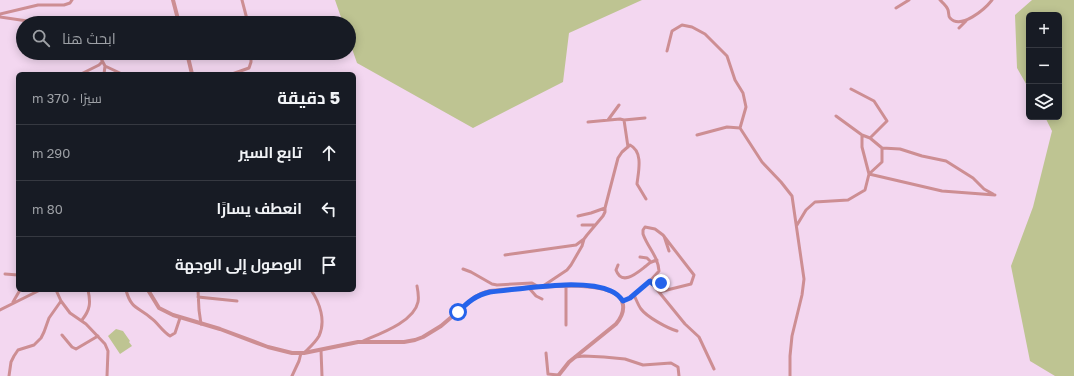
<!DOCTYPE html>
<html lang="ar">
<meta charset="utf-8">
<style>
body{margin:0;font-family:"Golos Text",Cairo,sans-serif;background:#20242c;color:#f1f3f6;direction:rtl}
.controls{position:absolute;right:12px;top:12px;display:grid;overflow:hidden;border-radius:6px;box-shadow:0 2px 10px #0003}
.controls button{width:36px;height:36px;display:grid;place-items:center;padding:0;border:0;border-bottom:1px solid #363941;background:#171b24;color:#f1f3f6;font:20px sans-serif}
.stop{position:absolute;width:12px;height:12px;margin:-9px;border:3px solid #2563eb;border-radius:50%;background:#fff}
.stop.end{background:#2563eb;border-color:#fff;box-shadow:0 1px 4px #0008}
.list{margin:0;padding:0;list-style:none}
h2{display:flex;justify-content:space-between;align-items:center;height:52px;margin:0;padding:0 16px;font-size:17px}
h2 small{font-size:13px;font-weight:400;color:#9ea1a6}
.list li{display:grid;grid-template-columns:26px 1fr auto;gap:12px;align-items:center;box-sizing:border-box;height:56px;padding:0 16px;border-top:1px solid #363941}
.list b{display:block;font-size:15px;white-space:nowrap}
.list em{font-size:13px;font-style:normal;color:#9ea1a6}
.icon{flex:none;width:22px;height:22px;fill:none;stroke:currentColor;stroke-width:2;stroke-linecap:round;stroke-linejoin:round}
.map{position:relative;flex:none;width:1074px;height:376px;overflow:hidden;direction:ltr}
.search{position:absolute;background:#171b24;box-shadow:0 2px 10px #0003;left:16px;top:16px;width:340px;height:44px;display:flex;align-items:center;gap:10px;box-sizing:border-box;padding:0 14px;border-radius:22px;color:#9ea1a6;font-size:15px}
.panel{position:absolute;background:#171b24;box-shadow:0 2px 10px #0003;left:16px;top:72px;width:340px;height:220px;border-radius:6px;direction:rtl}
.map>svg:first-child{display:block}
.green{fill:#bec492}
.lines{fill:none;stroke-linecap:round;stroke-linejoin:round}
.minor{stroke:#cd8e93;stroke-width:3}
.tertiary{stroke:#cd8e93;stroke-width:4}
.route{stroke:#2563eb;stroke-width:5}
</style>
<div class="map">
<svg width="1074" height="376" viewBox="0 0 1074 376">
<rect width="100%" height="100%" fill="#f3d7f0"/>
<path class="green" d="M335,0H642L569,33L563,82L473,128L357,63L349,40V23H343Z
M1032,0H1074V376H1055L1030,361L1011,266L1033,207L1052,131L1045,117H1059V15H1029V89L1017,68L1015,15Z
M116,329L123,331L130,341L129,342L132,346L120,354L108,336Z"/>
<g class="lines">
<path class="minor" d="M242,0L248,23
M940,0C943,3 947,6 948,10C949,12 948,16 950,18C961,30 985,9 992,0
M896,8L909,0
M0,14L38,5H64L70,3L72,0
M0,17L41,23
M959,28L966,21
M667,51L672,31L682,25L692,27L705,34L727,56L735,80L743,93L746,107L740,128L762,162L781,182L792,196L804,279L802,295L792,336L790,356V376
M98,53L105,66L122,74
M81,74L99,65L102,62
M104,74L105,66
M232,74L249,68L251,62V53
M851,89L874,101L887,121L870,138
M836,116L862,135
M608,120L619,105
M624,120L645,118
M588,122L620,119L624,120L628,147
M697,135L727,127L740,128
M882,148L900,149L922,156L946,161L973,178L984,189L993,194
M869,174L942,191L995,195
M578,216L591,213L605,208
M582,225H595
M797,225L806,210L815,202L848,200L865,190L869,174L862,147V135L870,138L882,148V162L869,174
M664,236L669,251
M505,255L576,245L584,239
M640,257L647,258L651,262
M618,265L616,270C622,287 638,272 646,266C649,263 653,261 657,260
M463,269L471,272L492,284L497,285L532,283L539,287
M5,274L18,275
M650,281L659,271C658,256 648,248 643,234V230L645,227L655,229L663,235L694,275L691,284L659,292
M653,284L666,282
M566,285V325
M543,286L567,270L571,265L582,246L584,239L587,235L603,216L605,212V208L618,158L622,152L630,145C644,152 638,173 637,184L646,199
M529,288L536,296L542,299
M126,290C131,309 138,307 151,318C158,323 162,331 170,336L175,333L180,318
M198,290L199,310L201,324
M634,295C636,299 638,305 641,309C647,317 667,328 677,331
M198,297L237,301
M61,301L70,313L86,324L105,344L108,351L107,376
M623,301L630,298L650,281L685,324L699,337L714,369
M13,302L20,290
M0,310L40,290
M82,320C90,310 91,303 88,290
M62,335L72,347L76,349L98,336
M363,341C379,334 414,322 418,302C419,297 418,291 417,286
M321,350L322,376
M304,353C309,348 315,343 319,336C326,321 320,303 311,290
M546,353L548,374L558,375
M575,357L584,356L604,357L625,359L643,365L671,363L678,367L679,376
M9,376L11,362L14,356L18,350L34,345L41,338L44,332L49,318L61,301L56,290
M292,376L299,361L301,353"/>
<path class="tertiary" d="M173,0L179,23
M187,53L192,74
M148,290L159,308L173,315L220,329L268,347L292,353H304L358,342H404L415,340L423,337L441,326L475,297L481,294L490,291C512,290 621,273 623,305C624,312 621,318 616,324L569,362L558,376"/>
</g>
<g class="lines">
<path class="route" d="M458,312C468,302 476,295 490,292C523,289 582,278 611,291C616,293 620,297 623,301L630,298L650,281L653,284L661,283"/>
</g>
</svg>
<div class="controls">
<button>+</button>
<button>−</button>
<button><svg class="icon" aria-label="layers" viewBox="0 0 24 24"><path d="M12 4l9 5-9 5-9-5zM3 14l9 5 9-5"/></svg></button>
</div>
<div class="stop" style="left:458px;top:312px"></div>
<div class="stop end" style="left:661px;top:283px"></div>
<div class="search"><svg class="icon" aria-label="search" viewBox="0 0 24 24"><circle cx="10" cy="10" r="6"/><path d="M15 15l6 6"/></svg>ابحث هنا</div>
<section class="panel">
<h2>5 دقيقة<small>سيرًا · 370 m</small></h2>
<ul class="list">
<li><svg class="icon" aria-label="ahead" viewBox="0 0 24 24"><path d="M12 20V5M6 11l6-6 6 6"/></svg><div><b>تابع السير</b></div><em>290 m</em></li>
<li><svg class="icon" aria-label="left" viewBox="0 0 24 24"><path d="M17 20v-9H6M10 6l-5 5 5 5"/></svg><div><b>انعطف يسارًا</b></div><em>80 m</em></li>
<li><svg class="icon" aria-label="arrive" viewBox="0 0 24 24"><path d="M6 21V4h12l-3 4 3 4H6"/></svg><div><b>الوصول إلى الوجهة</b></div></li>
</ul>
</section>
</div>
